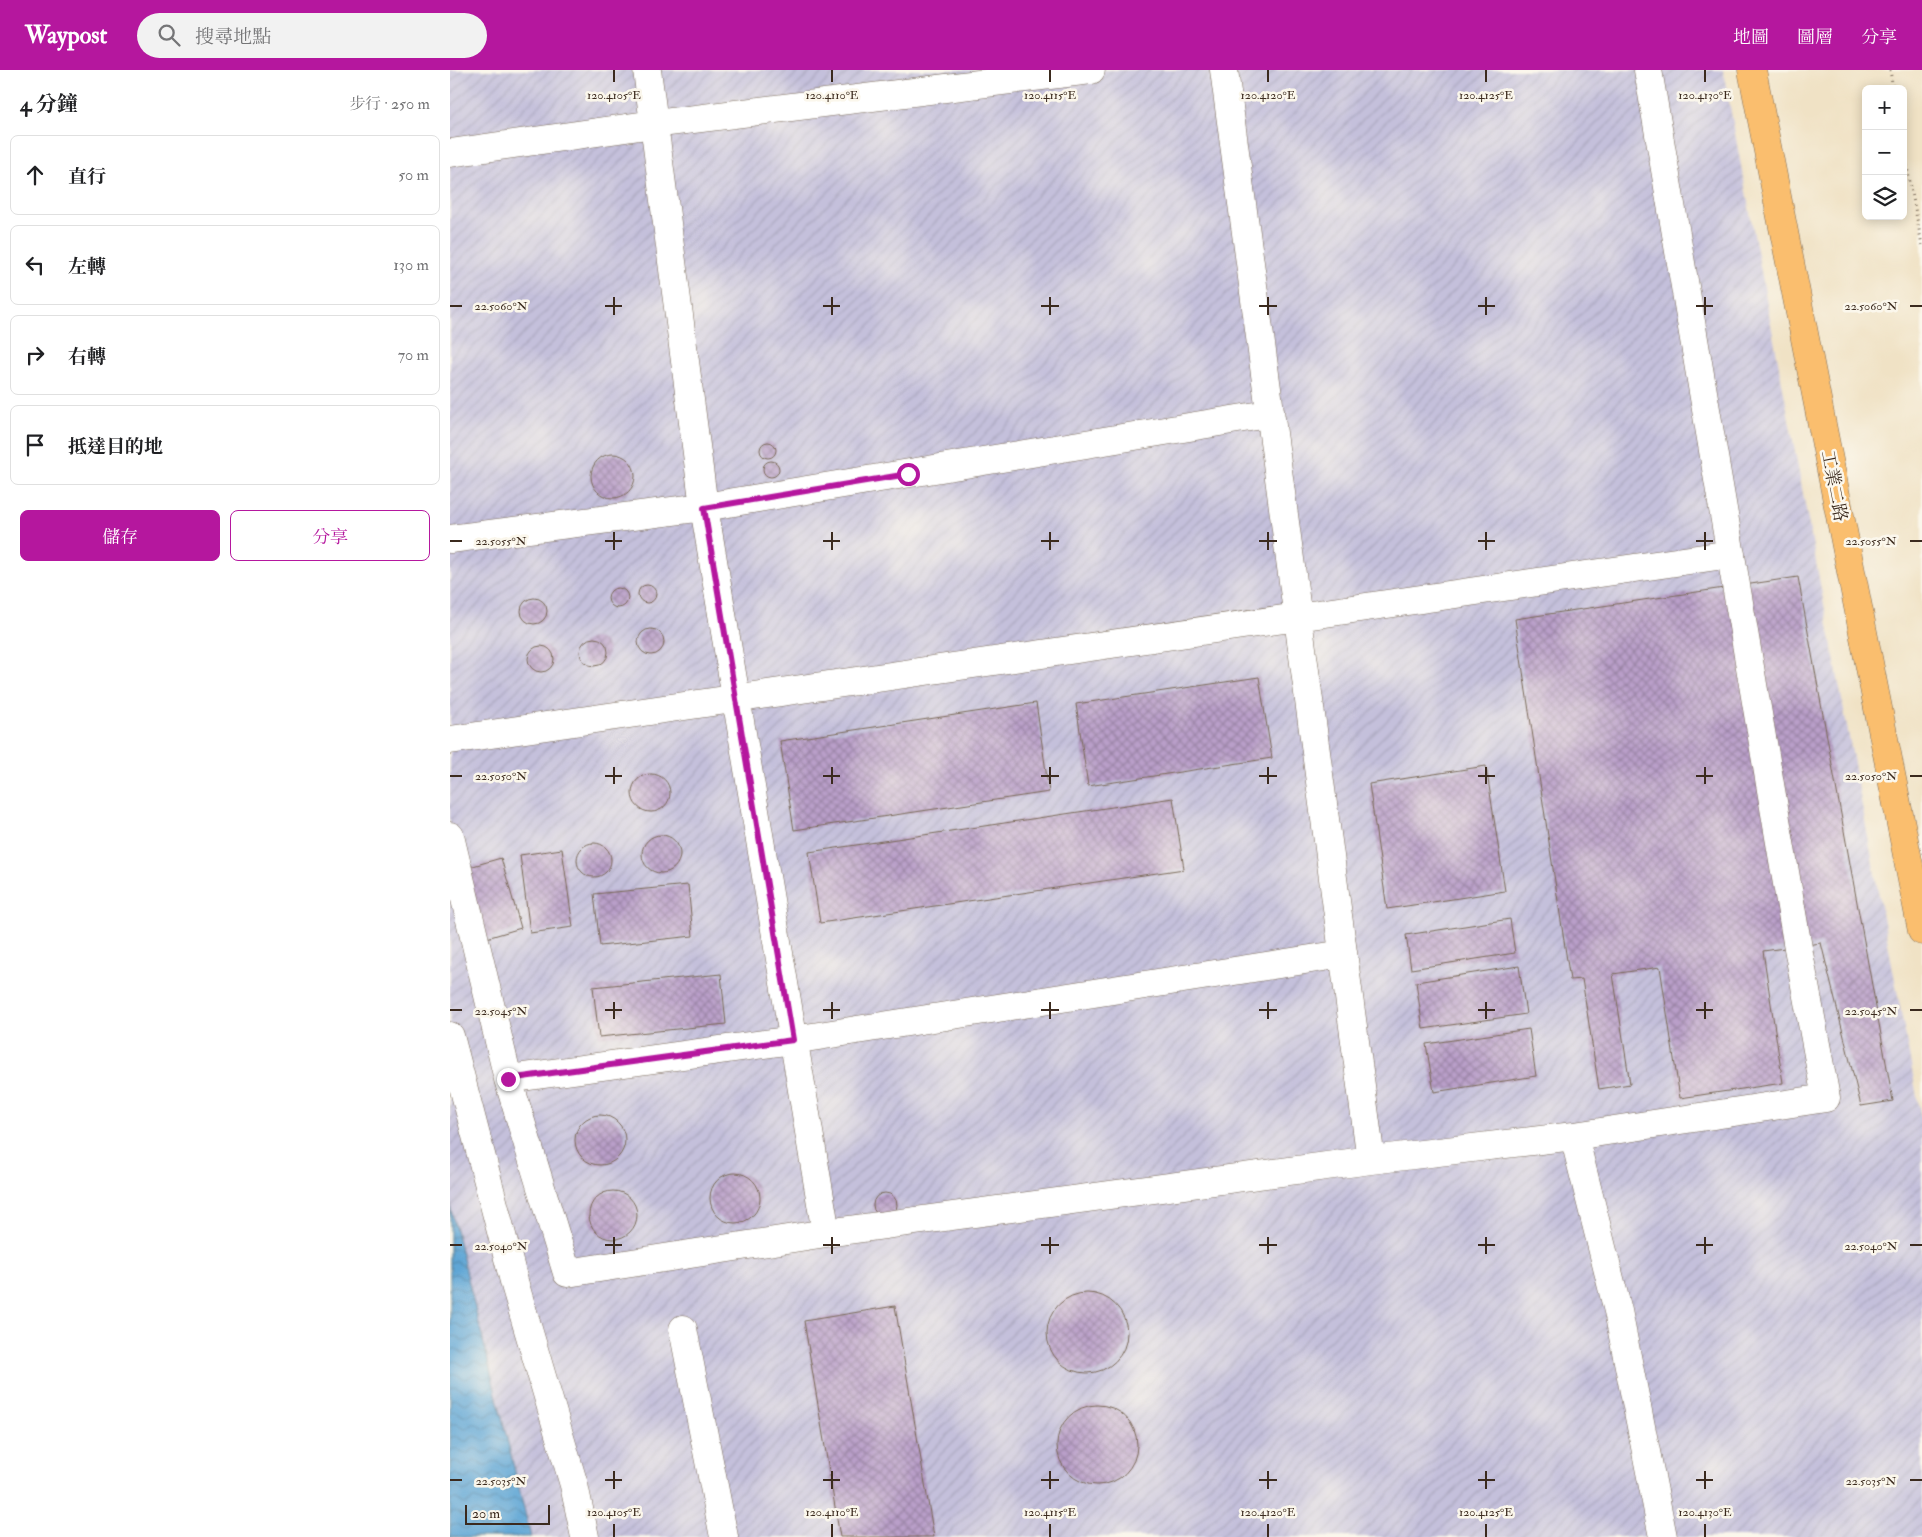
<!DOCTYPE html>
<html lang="zh-TW">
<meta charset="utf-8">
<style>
body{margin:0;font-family:"IM FELL Double Pica","Noto Serif TC",serif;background:#f2f2f2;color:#202124}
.controls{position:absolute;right:15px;top:15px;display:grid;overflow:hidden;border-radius:8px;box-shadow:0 2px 12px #0003}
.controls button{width:45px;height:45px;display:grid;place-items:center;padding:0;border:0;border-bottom:1px solid #e0e0e0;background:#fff;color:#202124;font:25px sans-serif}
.scale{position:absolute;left:15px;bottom:12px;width:85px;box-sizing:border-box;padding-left:5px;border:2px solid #3b2a1e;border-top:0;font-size:14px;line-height:18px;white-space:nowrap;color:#3b2a1e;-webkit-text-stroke:4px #fbf7ec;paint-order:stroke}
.stop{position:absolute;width:15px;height:15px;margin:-11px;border:4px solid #b5179e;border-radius:50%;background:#fff}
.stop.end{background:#b5179e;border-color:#fff;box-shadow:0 1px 5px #0008}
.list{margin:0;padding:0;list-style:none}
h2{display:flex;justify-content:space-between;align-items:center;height:65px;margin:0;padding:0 20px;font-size:21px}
h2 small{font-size:16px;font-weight:400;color:#757577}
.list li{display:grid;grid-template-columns:32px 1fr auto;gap:15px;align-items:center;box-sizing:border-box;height:80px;margin:0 10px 10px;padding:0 10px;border:1px solid #e0e0e0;border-radius:8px}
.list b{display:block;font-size:19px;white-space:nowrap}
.list em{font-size:16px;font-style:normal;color:#757577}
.actions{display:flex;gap:10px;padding:15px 20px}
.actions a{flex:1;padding:11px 0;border:1px solid #b5179e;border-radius:8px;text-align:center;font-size:18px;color:#b5179e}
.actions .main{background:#b5179e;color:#fff}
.icon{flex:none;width:28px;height:28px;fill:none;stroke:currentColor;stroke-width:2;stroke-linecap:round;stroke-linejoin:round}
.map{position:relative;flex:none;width:1472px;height:1467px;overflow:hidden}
header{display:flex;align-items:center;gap:30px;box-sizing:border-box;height:70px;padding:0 25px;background:#b5179e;color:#fff}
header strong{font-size:24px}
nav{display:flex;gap:28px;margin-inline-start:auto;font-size:18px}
.search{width:350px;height:45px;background:#f2f2f2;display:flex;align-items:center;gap:12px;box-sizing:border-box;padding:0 18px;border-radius:28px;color:#757577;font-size:19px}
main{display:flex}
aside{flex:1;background:#fff}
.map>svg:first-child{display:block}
.industrial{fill:url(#industrial-furrows)}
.water{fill:url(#water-waves);stroke:#4d687a}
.building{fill:url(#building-cross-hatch)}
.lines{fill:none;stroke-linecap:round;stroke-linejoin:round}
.minor-casing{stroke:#7a6a58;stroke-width:29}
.major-casing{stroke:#7a6a58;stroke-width:29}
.path{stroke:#7a6a58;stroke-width:3;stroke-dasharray:1 4;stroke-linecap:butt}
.minor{stroke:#fff;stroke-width:28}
.major{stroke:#fabe6e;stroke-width:28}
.route{stroke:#b5179e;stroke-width:6}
.ticks{fill:none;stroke:#3b2a1e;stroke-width:2}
.labels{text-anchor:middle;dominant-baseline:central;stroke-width:5;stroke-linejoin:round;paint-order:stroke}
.street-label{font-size:18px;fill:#3b2a1e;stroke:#fbf7ec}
.ticks-label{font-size:12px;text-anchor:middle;fill:#3b2a1e;stroke:#fbf7ec;stroke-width:5;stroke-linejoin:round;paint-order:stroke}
</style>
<header>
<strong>Waypost</strong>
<div class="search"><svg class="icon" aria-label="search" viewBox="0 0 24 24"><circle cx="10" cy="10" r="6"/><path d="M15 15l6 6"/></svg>搜尋地點</div>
<nav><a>地圖</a><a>圖層</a><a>分享</a></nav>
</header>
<main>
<aside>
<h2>4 分鐘<small>步行 · 250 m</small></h2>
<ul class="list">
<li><svg class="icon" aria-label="ahead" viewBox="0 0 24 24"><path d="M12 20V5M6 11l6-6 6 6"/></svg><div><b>直行</b></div><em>50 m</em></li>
<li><svg class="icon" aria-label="left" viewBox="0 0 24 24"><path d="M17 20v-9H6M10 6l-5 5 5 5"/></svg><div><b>左轉</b></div><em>130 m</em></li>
<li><svg class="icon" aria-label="right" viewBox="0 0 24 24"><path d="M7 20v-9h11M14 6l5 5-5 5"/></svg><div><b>右轉</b></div><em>70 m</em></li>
<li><svg class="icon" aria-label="arrive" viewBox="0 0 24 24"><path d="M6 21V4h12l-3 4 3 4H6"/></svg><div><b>抵達目的地</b></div></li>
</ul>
<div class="actions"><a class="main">儲存</a><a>分享</a></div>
</aside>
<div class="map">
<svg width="1472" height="1467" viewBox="0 0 1472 1467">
<defs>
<pattern id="industrial-furrows" width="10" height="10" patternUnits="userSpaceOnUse" patternTransform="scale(1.25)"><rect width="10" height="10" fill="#c4c0db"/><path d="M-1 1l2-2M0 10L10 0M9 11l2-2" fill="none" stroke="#a9a5bc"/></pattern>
<pattern id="water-waves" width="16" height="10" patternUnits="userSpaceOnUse" patternTransform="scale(1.25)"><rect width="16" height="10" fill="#5fa6d5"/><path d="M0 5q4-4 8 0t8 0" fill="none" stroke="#5087ac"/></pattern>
<pattern id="building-cross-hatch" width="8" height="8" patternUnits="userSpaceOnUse" patternTransform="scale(1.25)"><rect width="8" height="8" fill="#b99fc9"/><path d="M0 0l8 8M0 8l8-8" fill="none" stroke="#9882a3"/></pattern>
</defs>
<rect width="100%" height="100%" fill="#fbf7ec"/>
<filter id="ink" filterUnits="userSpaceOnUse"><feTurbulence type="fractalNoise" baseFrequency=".02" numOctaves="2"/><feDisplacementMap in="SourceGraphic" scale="10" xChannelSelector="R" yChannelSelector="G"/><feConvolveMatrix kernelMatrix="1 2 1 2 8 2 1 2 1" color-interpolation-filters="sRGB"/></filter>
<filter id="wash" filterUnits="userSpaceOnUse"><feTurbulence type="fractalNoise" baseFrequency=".0096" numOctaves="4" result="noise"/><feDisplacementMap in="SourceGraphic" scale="20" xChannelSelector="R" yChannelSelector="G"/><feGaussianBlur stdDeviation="1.12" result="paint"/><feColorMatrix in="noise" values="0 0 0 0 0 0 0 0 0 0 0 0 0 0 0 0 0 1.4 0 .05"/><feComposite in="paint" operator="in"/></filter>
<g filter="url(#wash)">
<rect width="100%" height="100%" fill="#f0e2c5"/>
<path class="industrial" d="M0,0H1273L1472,1053V1467H0Z"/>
<path class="water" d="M0,1135L81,1467H0Z"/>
<g id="blocks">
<path class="building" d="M310 380a8 8 0 1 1 16 0a8 8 0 1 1-16 0Z
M141 406a22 22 0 1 1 44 0a22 22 0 1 1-44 0Z
M313 399a8 8 0 1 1 16 0a8 8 0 1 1-16 0Z
M1348,507L1443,1031L1411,1036L1371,873L1313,881L1333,1013L1230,1028L1210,897L1163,904L1180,1014L1149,1019L1132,909L1120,910L1065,549Z
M188 524a9 9 0 1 1 18 0a9 9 0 1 1-18 0Z
M158 528a10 10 0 1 1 20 0a10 10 0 1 1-20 0Z
M71 541a13 13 0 1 1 26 0a13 13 0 1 1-26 0Z
M188 572a13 13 0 1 1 26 0a13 13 0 1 1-26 0Z
M130 582a14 14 0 1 1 28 0a14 14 0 1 1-28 0Z
M78 589a13 13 0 1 1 26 0a13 13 0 1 1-26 0Z
M809,607L822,688L638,716L626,634Z
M586,633L599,722L344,760L330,671Z
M1036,696L1055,821L937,839L919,714Z
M182 723a19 19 0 1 1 38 0a19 19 0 1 1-38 0Z
M723,728L734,799L370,853L359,782Z
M192 784a19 19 0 1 1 38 0a19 19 0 1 1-38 0Z
M127 790a17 17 0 1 1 34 0a17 17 0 1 1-34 0Z
M112,779L123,857L80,863L70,785Z
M51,788L71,858L30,870L9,800Z
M238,815L243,866L150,876L144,824Z
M1060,849L1065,883L961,899L956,865Z
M1069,896L1076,944L973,959L966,912Z
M271,904L276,954L149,967L143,917Z
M1079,959L1086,1006L984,1022L976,974Z
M125 1070a25 25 0 1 1 50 0a25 25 0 1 1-50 0Z
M260 1128a25 25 0 1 1 50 0a25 25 0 1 1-50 0Z
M139 1145a24 24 0 1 1 48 0a24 24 0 1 1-48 0Z
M423 1135a12 12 0 1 1 24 0a12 12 0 1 1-24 0Z
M597 1263a40 40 0 1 1 80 0a40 40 0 1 1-80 0Z
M445,1236L484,1467H390L354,1251Z
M607 1375a40 40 0 1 1 80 0a40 40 0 1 1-80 0Z"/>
</g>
</g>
<g filter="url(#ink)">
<use href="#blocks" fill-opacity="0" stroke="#7a6a58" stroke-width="1"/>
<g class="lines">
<g class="minor-casing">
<path id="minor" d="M197,0L254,437L376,1163
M774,0C820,364 872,727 921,1090
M0,83L204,54L641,0
M0,469L254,437L818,344
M0,670L1281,484
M0,766L58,1009L117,1203L376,1163L921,1090L1124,1066L1376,1028L1348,878L1198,0
M0,966L65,1215L124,1415L135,1467
M58,1009L343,970L893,884
M1124,1066L1168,1241L1213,1467
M233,1259L274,1467"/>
</g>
<g class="major-casing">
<path id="major" d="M1302,0L1472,861"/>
</g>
<path class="path" d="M1440,0L1443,19
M1453,76L1472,175"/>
<use href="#minor" class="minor"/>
<use href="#major" class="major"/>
</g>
</g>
<g class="lines" filter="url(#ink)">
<path class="route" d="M58,1009L343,970L254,438L458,404"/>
</g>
<path class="ticks" d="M164,0V12M382,0V12M600,0V12M818,0V12M1036,0V12M1255,0V12M164,227V245M382,227V245M600,227V245M818,227V245M1036,227V245M1255,227V245M0,236H12M155,236H172M373,236H390M591,236H609M809,236H827M1028,236H1045M1246,236H1263M1460,236H1472M164,462V480M382,462V480M600,462V480M818,462V480M1036,462V480M1255,462V480M0,471H12M155,471H172M373,471H390M591,471H609M809,471H827M1028,471H1045M1246,471H1263M1460,471H1472M164,697V714M382,697V714M600,697V714M818,697V714M1036,697V714M1255,697V714M0,706H12M155,706H172M373,706H390M591,706H609M809,706H827M1028,706H1045M1246,706H1263M1460,706H1472M164,932V949M382,932V949M600,932V949M818,932V949M1036,932V949M1255,932V949M0,940H12M155,940H172M373,940H390M591,940H609M809,940H827M1028,940H1045M1246,940H1263M1460,940H1472M164,1167V1184M382,1167V1184M600,1167V1184M818,1167V1184M1036,1167V1184M1255,1167V1184M0,1175H12M155,1175H172M373,1175H390M591,1175H609M809,1175H827M1028,1175H1045M1246,1175H1263M1460,1175H1472M164,1401V1419M382,1401V1419M600,1401V1419M818,1401V1419M1036,1401V1419M1255,1401V1419M0,1410H12M155,1410H172M373,1410H390M591,1410H609M809,1410H827M1028,1410H1045M1246,1410H1263M1460,1410H1472M164,1454V1467M382,1454V1467M600,1454V1467M818,1454V1467M1036,1454V1467M1255,1454V1467"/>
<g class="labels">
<g class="street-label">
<text transform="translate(1384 416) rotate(79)">工業二路</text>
</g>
</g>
<g class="ticks-label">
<text x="164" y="29">120.4105°E</text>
<text x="382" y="29">120.4110°E</text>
<text x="600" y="29">120.4115°E</text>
<text x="818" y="29">120.4120°E</text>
<text x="1036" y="29">120.4125°E</text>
<text x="1255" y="29">120.4130°E</text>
<text x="51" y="240">22.5060°N</text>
<text x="1421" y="240">22.5060°N</text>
<text x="51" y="475">22.5055°N</text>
<text x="1421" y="475">22.5055°N</text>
<text x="51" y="710">22.5050°N</text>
<text x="1421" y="710">22.5050°N</text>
<text x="51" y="945">22.5045°N</text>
<text x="1421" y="945">22.5045°N</text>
<text x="51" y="1180">22.5040°N</text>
<text x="1421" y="1180">22.5040°N</text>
<text x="51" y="1415">22.5035°N</text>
<text x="1421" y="1415">22.5035°N</text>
<text x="164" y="1446">120.4105°E</text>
<text x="382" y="1446">120.4110°E</text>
<text x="600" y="1446">120.4115°E</text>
<text x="818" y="1446">120.4120°E</text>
<text x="1036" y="1446">120.4125°E</text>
<text x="1255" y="1446">120.4130°E</text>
</g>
</svg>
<div class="controls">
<button>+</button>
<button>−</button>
<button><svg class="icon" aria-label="layers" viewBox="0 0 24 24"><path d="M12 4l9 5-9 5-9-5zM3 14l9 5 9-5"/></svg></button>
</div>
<div class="scale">20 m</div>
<div class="stop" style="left:458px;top:404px"></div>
<div class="stop end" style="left:58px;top:1009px"></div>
</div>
</main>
